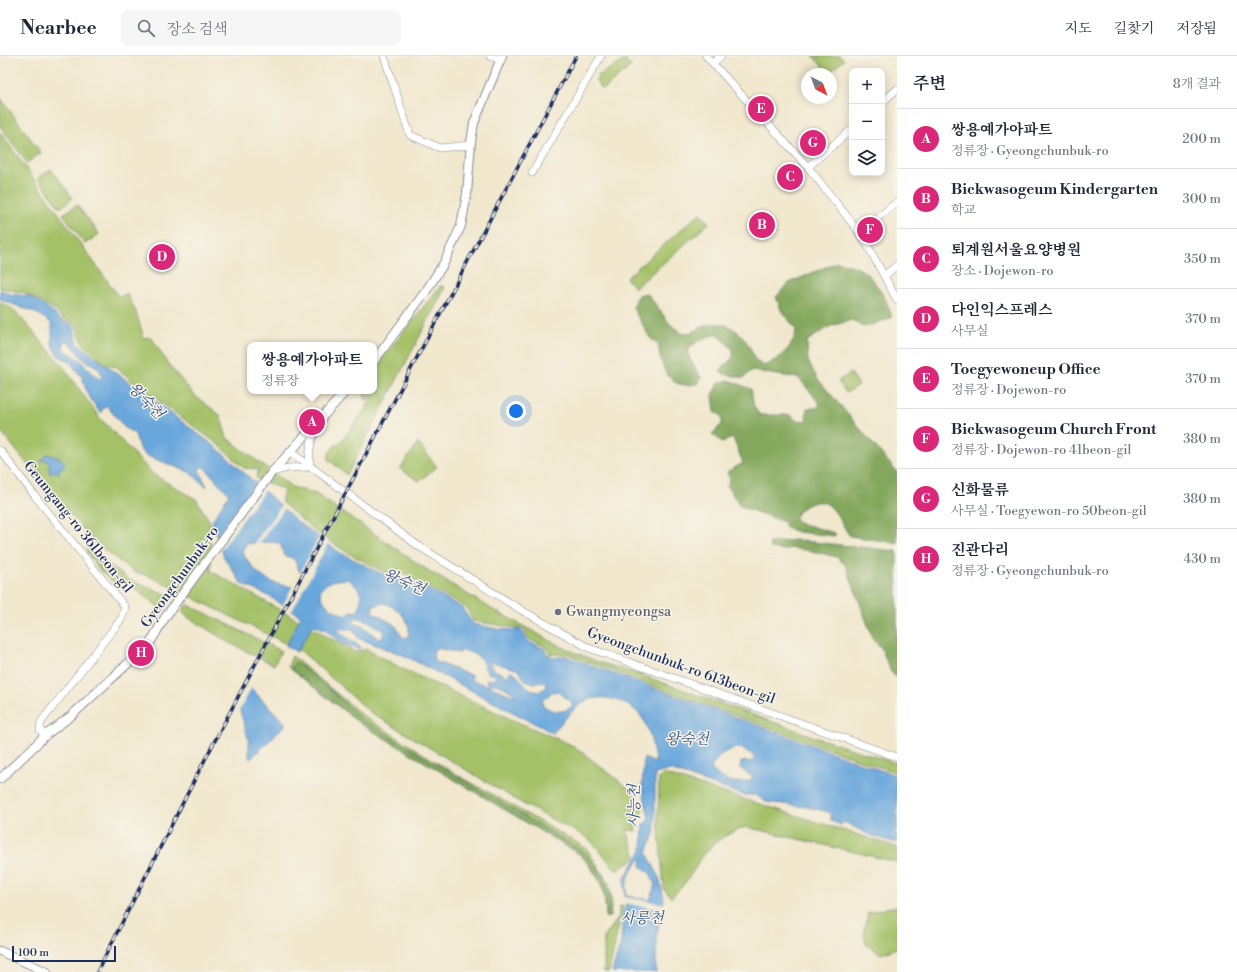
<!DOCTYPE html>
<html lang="ko">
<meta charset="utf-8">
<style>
body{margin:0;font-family:"Libre Bodoni","Noto Serif KR",serif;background:#f6f6f7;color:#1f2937}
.controls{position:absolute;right:12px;top:12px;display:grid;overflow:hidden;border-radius:8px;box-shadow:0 2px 10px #0003}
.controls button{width:36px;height:36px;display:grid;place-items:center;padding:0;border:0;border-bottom:1px solid #e0e1e3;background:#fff;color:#1f2937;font:20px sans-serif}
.compass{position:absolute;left:801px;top:12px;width:36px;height:36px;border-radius:50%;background:#fff;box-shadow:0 2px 10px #0003;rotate:139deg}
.scale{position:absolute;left:12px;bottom:10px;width:104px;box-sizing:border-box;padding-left:4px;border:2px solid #1b2f5e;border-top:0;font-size:11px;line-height:14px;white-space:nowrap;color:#1b2f5e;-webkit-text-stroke:3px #f7f3e8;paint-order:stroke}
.you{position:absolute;left:516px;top:355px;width:14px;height:14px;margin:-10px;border:3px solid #fff;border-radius:50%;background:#1a73e8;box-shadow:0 0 0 6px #1a73e833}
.badge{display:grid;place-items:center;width:26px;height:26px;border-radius:50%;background:#db2777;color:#fff;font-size:13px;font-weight:700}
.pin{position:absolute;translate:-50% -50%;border:2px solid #fff;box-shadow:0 1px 4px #0006}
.popup{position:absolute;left:247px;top:286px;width:130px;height:52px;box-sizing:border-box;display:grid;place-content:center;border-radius:8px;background:#fff;filter:drop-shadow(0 1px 3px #0005);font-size:13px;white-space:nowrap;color:#747a83}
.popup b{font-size:15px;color:#1f2937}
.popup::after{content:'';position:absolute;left:50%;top:100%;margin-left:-8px;border:8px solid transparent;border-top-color:#fff}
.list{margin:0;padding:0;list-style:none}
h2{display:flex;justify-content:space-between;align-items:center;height:52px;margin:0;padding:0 16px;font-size:17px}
h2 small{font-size:13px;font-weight:400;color:#747a83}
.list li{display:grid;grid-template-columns:26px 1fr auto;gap:12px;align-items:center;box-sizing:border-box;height:60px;padding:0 16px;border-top:1px solid #e0e1e3}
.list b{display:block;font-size:15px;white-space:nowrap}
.list p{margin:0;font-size:13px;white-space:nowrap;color:#747a83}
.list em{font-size:13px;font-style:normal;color:#747a83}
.icon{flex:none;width:22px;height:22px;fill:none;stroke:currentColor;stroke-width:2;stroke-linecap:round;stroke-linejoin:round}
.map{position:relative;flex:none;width:897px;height:916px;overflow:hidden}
header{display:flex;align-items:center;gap:24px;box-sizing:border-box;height:56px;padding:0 20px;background:#fff;border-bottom:1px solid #e0e1e3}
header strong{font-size:19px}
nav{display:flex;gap:22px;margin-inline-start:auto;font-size:14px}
.search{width:280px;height:36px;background:#f6f6f7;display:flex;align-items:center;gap:10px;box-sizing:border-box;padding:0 14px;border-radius:8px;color:#747a83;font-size:15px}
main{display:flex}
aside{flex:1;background:#fff}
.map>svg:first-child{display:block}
.green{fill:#a4c168;stroke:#607863}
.forest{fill:#83a75c;stroke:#4f6b5d}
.water{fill:#6ba7dc;stroke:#436b9d;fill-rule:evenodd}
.pier{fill:#f1e7cd}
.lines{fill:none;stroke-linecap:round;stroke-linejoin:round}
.minor-casing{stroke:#868b96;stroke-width:8}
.tertiary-casing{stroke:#868b96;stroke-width:10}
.minor{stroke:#fff;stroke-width:7}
.tertiary{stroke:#fff;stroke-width:8}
.rail-casing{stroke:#1b2f5e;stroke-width:3.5}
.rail{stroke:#f7f3e8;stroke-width:2;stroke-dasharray:6;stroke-linecap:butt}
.worship-dot{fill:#6b7280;stroke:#f7f3e8;stroke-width:1.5}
.labels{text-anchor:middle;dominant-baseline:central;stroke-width:3;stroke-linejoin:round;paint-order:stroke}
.street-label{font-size:14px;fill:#1b2f5e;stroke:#f7f3e8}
.worship-label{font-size:14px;fill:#5b616d;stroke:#f7f3e8;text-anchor:start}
.water-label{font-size:15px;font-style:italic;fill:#335384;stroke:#f7f3e8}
</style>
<header>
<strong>Nearbee</strong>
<div class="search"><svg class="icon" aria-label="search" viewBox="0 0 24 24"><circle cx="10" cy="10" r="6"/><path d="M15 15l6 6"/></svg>장소 검색</div>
<nav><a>지도</a><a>길찾기</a><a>저장됨</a></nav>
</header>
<main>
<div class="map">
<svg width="897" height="916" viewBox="0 0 897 916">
<rect width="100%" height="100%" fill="#f7f3e8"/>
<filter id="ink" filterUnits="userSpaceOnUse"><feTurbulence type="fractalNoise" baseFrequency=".025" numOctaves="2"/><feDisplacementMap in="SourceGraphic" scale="8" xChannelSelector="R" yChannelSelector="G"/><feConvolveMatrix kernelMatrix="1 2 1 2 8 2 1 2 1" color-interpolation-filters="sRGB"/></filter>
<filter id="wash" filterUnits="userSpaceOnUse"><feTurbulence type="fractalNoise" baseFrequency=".012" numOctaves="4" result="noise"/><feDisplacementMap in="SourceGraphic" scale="16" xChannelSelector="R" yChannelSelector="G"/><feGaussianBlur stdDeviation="0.9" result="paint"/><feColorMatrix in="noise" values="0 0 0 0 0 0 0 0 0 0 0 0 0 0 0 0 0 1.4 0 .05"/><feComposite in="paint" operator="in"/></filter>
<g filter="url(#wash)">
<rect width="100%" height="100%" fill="#f1e7cd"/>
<path class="green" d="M813,0H840L844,4L829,17Z
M625,4L631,10L603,34L596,25L599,19Z
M0,41L41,97L27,107L0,70Z
M0,76L119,241L127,238L136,256L144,282L151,281L168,308L194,339L220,359L227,382L292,431L316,438L426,513L490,552L560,590L596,605L644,620L815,681L895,707L897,708V717L697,646L567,598H550L548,592L529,583L523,573L473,565L467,552L396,514L388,518L348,497L317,477L281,446L284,434L256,422L258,413L244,412L219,389L129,323L117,311L106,308L83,288L75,268L62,262L55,254L25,237L0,232Z
M51,113L73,142L60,152L38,122Z
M77,149L99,178L85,188L63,158Z
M700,157L709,167L635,232L626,222Z
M441,229L445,232L347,419L329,404V397L335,389H338C350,373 363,358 373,341L371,339L368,345L364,341L363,335H374V313Z
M0,246L14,254L63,310L99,361L154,419L196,443L210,466L211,515L355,596L366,593L405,614L513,664L574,690L632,735L643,754L640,760H634L636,775L627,774L636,801L617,815L592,786L584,780L523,748L370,656L301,595L147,519L134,516L99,490L47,433L0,374Z
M851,317L859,329L846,337L838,325Z
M418,387L437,411L419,425L400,413Z
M87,493L129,524L171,540L161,553L124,524L118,530L100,515L87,496Z
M187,548L281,595L274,609L230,587L186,560L182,555Z
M292,600L366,662L446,712L586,792L609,827L612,846L610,860L606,862C605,829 601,824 581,799L361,668L288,611Z
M664,718L897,791V806L746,771C699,786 702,813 671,842L664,833L658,763L659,722Z
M620,850H623L609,916H604V882L618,862Z
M890,851H897V892L881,898L866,889L864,873L868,857Z"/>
<path class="forest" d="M837,206C847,208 857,210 866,217C874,223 893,252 891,262L865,271L852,264L831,270L807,285L808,305L817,322L897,416V487L850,480C840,468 832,437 810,448C801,452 798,454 795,462L799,467L835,477V480L798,476L786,472L784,466L740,450L727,429L730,424L727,416L743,407L733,382L722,386L712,378L722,368V360L715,356L713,339L718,327L729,324L751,333L754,351L760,359H791L795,364L806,365L807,352H817L820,348L799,322L751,315L744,322L724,318L720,315L733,301V294L718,278C706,281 695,284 688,295L690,303L701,321L699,327C670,336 661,314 658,288L650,282L633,252L638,239L647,237L670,268L683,278C692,277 697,273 704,270C730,261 748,281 755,304L764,310C780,302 795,291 796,273L781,254L776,241L789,227Z
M794,484L897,495V622L891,616L881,592L873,583L846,510L837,501L812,495L790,492L783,494L770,492L769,487Z
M295,606L322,626L364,665L584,796C605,822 610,825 610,860L606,862C605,829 601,824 581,799L361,668L291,613Z"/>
<path class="water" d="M0,234L10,238L28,240L51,254L61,264L73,269L78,288L217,392L298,466L339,496L384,519L424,531L462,552L473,568L497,573L521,574L529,586L545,593L547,598L554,602L565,600L897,720V774L894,776L897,779V787L870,779L844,766L841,769L831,765V759L829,756L807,751L766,746L756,739H744L670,714L655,718V775L647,797L659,821L664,843L656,883V916H612L621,887L623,858L626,850L624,828L625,821L642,794L643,768L647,767L649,762L642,731L644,702L656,707C653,696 652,683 647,671C640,650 610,636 588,644C578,647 560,668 553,677L403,599L358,582L353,573H337L342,578L360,590V593L343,588L325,573L313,569L297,596L286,590L301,560L267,539L242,528L224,501L212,465L229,438L203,410L199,414L207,431L189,416L145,399L139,392L135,378L125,372L106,349L100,357L87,337L82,321L69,305L57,299L52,288V268C36,253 19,252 0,243ZM66,284C72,287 76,295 81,301C87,307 105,311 101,323H99L81,305L66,295L63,290ZM266,486L280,487L284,499L294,503L303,523L298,531C269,530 257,520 242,496L246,488ZM348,523C362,535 364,539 358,556L351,555L347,560C333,554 323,551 320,535C327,524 336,524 348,523ZM384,547C398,552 411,563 409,580L403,582L395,569L372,556L373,550ZM355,562C366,563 372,566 379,573H384L382,583H379L363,570L353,567ZM437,592L460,597L463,594C487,603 476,599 488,617L495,619L497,624L486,623L488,628C500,627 508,632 516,641L487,629L470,624L473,620L434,605L433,597ZM489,605L519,614L525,624L534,627L545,626L547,631L538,636C523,631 523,625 513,615L509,616V621L493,613ZM558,635C562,642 570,642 573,649C565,658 551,657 542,648L543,644L552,636ZM740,692L752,698L755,705L741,706L740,712L754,722C739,731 720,725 711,712C718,700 725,693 740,692ZM642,802L641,810L650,817L655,828L650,844L626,840C626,824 630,812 642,802Z
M47,398L60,402L65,408L63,412H59V418L54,415L50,418L49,406L45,404L41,405Z
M247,628L286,668L252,702H249V685L236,641Z"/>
<path class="pier" d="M257,426L265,434L220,495L216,482Z
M282,449L285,452L258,488L253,489Z
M320,479L329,486L291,557L282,551L293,529H297L301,523L299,519Z
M246,626L252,631L238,657L234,642Z
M623,841L664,848L663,854L624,847Z"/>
</g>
<g filter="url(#ink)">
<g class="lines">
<g class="minor-casing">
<path id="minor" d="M384,0L410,79L440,92L470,89
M490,0L501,4
M706,0L808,111L863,181L897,244
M713,7L721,0
M882,47L897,33
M808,111L852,73
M532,117L601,0
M860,177L897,146
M884,220L897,209
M0,394L35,440L125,551L122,562L41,666L40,674L45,680
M291,396L417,489L523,555L589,592L897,701
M272,416L288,412L310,411C308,395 311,383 318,368"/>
</g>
<g class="tertiary-casing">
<path id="tertiary" d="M374,305L426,235L444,207L461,170L467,138L471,86L474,67L502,0
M0,723L47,678L71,660L150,587L166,560L272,416L346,335
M0,895L47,916"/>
</g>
<use href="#minor" class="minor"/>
<use href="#tertiary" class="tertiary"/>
<g class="rail-casing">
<path id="rail" d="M97,916L200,713L576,0"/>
</g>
<use href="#rail" class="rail"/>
</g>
</g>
<circle class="worship-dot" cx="558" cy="556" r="4"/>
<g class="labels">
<g class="street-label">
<text transform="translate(78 471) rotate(51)">Geumgang-ro 361beon-gil</text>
<text transform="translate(180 521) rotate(-54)">Gyeongchunbuk-ro</text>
<text transform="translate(681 610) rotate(20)">Gyeongchunbuk-ro 613beon-gil</text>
</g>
<g class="worship-label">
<text x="566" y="556">Gwangmyeongsa</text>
</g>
<g class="water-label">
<text transform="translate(146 345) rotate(46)">왕숙천</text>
<text transform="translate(404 526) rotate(23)">왕숙천</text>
<text x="687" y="683">왕숙천</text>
<text transform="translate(634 750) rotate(-90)">사능천</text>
<text x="642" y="862">사릉천</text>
</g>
</g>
</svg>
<div class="controls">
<button>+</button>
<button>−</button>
<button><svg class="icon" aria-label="layers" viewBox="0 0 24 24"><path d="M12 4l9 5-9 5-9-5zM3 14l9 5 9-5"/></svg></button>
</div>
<svg class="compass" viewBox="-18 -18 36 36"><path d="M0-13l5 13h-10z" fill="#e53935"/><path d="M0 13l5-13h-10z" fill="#747a83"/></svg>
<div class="scale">100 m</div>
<div class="you"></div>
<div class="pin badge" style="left:312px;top:366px">A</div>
<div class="popup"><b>쌍용예가아파트</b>정류장</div>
<div class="pin badge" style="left:762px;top:169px">B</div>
<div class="pin badge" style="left:790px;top:121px">C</div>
<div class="pin badge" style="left:162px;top:201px">D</div>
<div class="pin badge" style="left:761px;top:53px">E</div>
<div class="pin badge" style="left:870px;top:174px">F</div>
<div class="pin badge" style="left:813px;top:87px">G</div>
<div class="pin badge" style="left:141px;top:597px">H</div>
</div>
<aside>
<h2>주변<small>8개 결과</small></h2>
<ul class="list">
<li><span class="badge">A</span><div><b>쌍용예가아파트</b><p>정류장 · Gyeongchunbuk-ro</p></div><em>200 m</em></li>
<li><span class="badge">B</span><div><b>Bickwasogeum Kindergarten</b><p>학교</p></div><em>300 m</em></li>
<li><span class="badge">C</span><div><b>퇴계원서울요양병원</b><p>장소 · Dojewon-ro</p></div><em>350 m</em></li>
<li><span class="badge">D</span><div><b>다인익스프레스</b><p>사무실</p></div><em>370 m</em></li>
<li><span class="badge">E</span><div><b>Toegyewoneup Office</b><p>정류장 · Dojewon-ro</p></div><em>370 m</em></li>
<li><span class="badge">F</span><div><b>Bickwasogeum Church Front</b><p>정류장 · Dojewon-ro 41beon-gil</p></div><em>380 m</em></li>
<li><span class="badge">G</span><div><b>신화물류</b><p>사무실 · Toegyewon-ro 50beon-gil</p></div><em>380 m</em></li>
<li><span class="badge">H</span><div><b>진관다리</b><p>정류장 · Gyeongchunbuk-ro</p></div><em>430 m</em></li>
</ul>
</aside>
</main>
